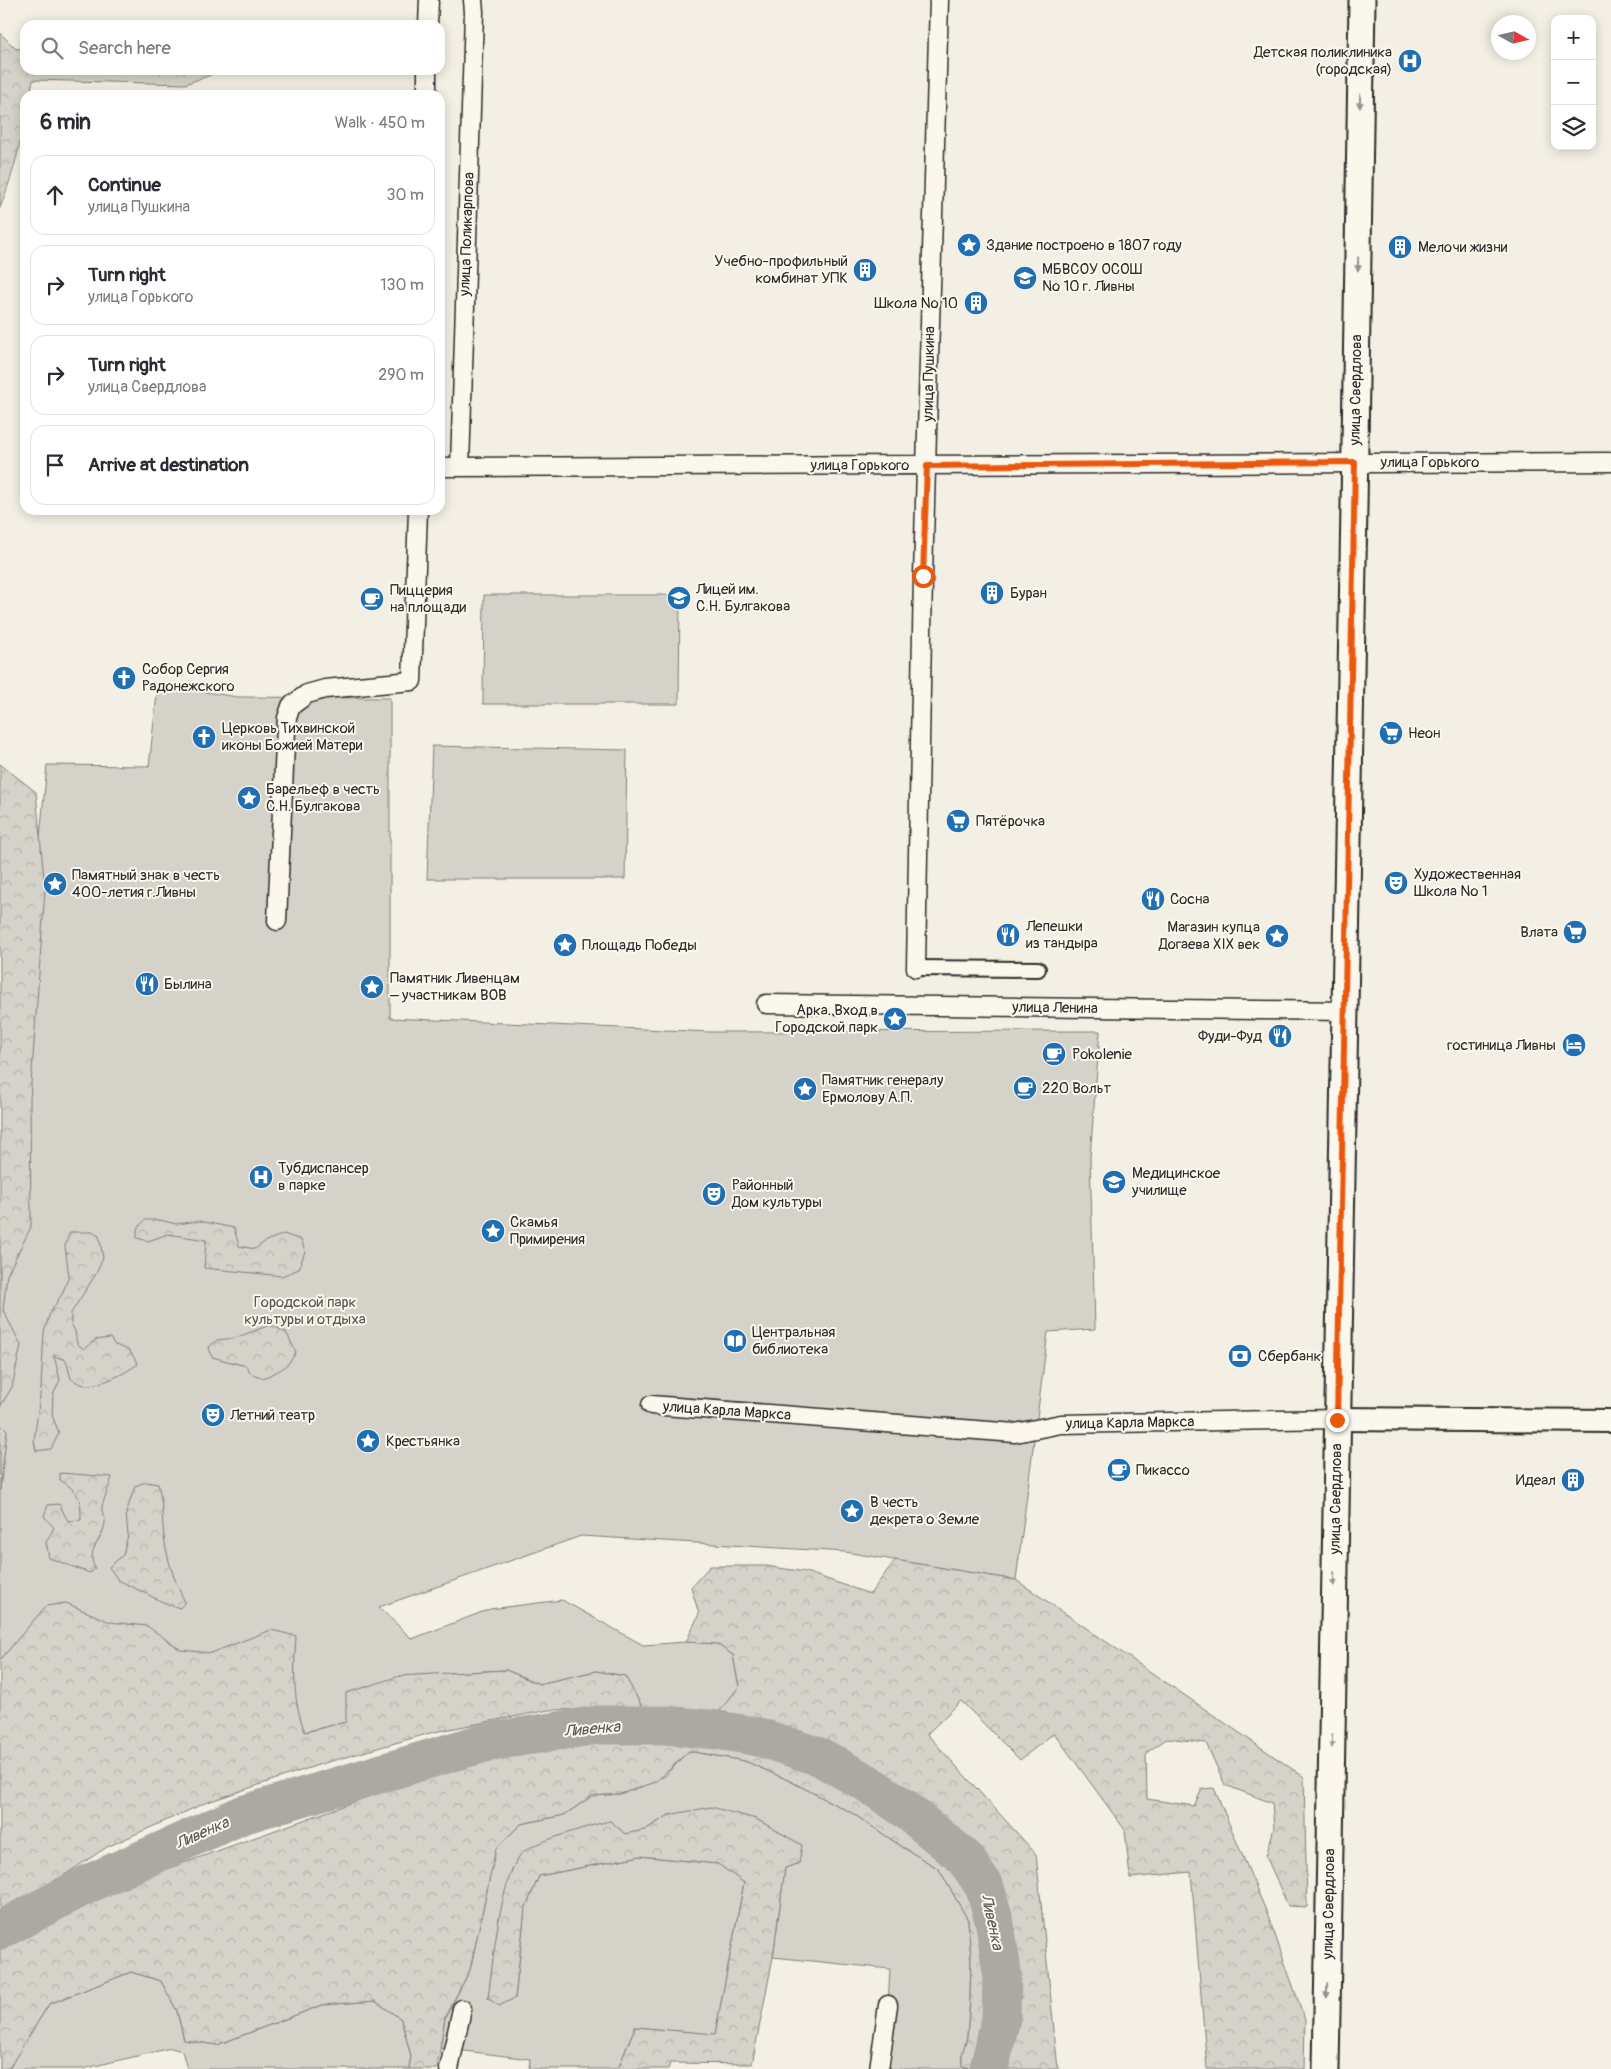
<!DOCTYPE html>
<meta charset="utf-8">
<style>
body{margin:0;font-family:Pangolin,sans-serif;background:#f2f2f3;color:#2b2b33}
.controls{position:absolute;right:15px;top:15px;display:grid;overflow:hidden;border-radius:10px;box-shadow:0 2px 12px #0003}
.controls button{width:45px;height:45px;display:grid;place-items:center;padding:0;border:0;border-bottom:1px solid #e1e1e2;background:#fff;color:#2b2b33;font:25px sans-serif}
.compass{position:absolute;left:1491px;top:15px;width:45px;height:45px;border-radius:50%;background:#fff;box-shadow:0 2px 12px #0003;rotate:98deg}
.stop{position:absolute;width:15px;height:15px;margin:-11px;border:4px solid #ea580c;border-radius:50%;background:#fff}
.stop.end{background:#ea580c;border-color:#fff;box-shadow:0 1px 5px #0008}
.list{margin:0;padding:0;list-style:none}
h2{display:flex;justify-content:space-between;align-items:center;height:65px;margin:0;padding:0 20px;font-size:21px}
h2 small{font-size:16px;font-weight:400;color:#7c7c81}
.list li{display:grid;grid-template-columns:32px 1fr auto;gap:15px;align-items:center;box-sizing:border-box;height:80px;margin:0 10px 10px;padding:0 10px;border:1px solid #e1e1e2;border-radius:15px}
.list b{display:block;font-size:19px;white-space:nowrap}
.list p{margin:0;font-size:16px;white-space:nowrap;color:#7c7c81}
.list em{font-size:16px;font-style:normal;color:#7c7c81}
.icon{flex:none;width:28px;height:28px;fill:none;stroke:currentColor;stroke-width:2;stroke-linecap:round;stroke-linejoin:round}
.map{position:relative;flex:none;width:1611px;height:2069px;overflow:hidden}
.search{position:absolute;background:#fff;box-shadow:0 2px 12px #0003;left:20px;top:20px;width:425px;height:55px;display:flex;align-items:center;gap:12px;box-sizing:border-box;padding:0 18px;border-radius:15px;color:#7c7c81;font-size:19px}
.panel{position:absolute;background:#fff;box-shadow:0 2px 12px #0003;left:20px;top:90px;width:425px;height:425px;border-radius:15px}
.map>svg:first-child{display:block}
.green{fill:#d5d2c9;stroke:#807e7a}
.forest{fill:url(#forest-crowns);stroke:#807e7a}
.lines{fill:none;stroke-linecap:round;stroke-linejoin:round}
.river{stroke:#aca9a2;stroke-width:39}
.pedestrian-casing{stroke:#2b2b2b;stroke-width:18}
.minor-casing{stroke:#2b2b2b;stroke-width:21}
.tertiary-casing{stroke:#2b2b2b;stroke-width:26}
.secondary-casing{stroke:#2b2b2b;stroke-width:29}
.pedestrian{stroke:#fbf7ec;stroke-width:14}
.minor{stroke:#fbf7ec;stroke-width:18}
.tertiary{stroke:#fbf7ec;stroke-width:22}
.secondary{stroke:#fbf7ec;stroke-width:25}
.oneway{fill:#93918c}
.route{stroke:#ea580c;stroke-width:6}
.labels{text-anchor:middle;dominant-baseline:central;stroke-width:4;stroke-linejoin:round;paint-order:stroke}
.poi-label{font-size:15px;fill:#2b2b2b;stroke:#fbf7ec;text-anchor:start}
.street-label{font-size:15px;fill:#2b2b2b;stroke:#fbf7ec}
.park-label{font-size:15px;fill:#565552;stroke:#fbf7ec}
.water-label{font-size:16px;font-style:italic;fill:#585755;stroke:#fbf7ec}
</style>
<div class="map">
<svg width="1611" height="2069" viewBox="0 0 1611 2069">
<defs>
<pattern id="forest-crowns" width="20" height="18" patternUnits="userSpaceOnUse" patternTransform="scale(1.25)"><rect width="20" height="18" fill="#d5d2c9"/><path d="M2 6a3 3 0 1 1 6 0M12 15a3 3 0 1 1 6 0" fill="none" stroke="#b7b4ad"/></pattern>
</defs>
<rect width="100%" height="100%" fill="#f3efe4"/>
<filter id="ink" filterUnits="userSpaceOnUse"><feTurbulence type="fractalNoise" baseFrequency=".02" numOctaves="2"/><feDisplacementMap in="SourceGraphic" scale="10" xChannelSelector="R" yChannelSelector="G"/><feConvolveMatrix kernelMatrix="1 2 1 2 8 2 1 2 1" color-interpolation-filters="sRGB"/></filter>
<g filter="url(#ink)">
<path class="green" d="M484,595H680L679,704H483Z
M158,685L238,697L390,698V1018L711,1032L1100,1031L1090,1157L1095,1329L1048,1332L1016,1580L845,1552L581,1536L379,1607L412,1639L490,1609L562,1600L643,1645L686,1642L717,1644L733,1655L739,1687L718,1713L645,1712L625,1676L596,1671L539,1684L506,1670L449,1673L346,1722L304,1732L295,1703L294,1675L295,1637L199,1670L11,1648L0,1660V1249L47,765L149,766Z
M432,746L627,750L625,879H427Z
M688,1751L745,1761L788,1780L852,1813L904,1848L939,1869L968,1920L971,1957L970,2000L967,2037L962,2055V2066L969,2069H879L888,2005L890,1969L773,1957L785,1868L799,1863L801,1845L756,1819L669,1815L645,1830L625,1834L610,1821L512,1869L499,1918L488,1998H515L525,1909L539,1876L640,1856L719,1864L744,1883L715,2035L635,2027L618,2069H529L530,2059L440,2048L445,2018L470,1970L496,1848L521,1824L564,1815L592,1796L620,1794L665,1776Z
M131,1972L161,1981L177,2011L184,2040L217,2045L322,2005L375,2001L401,2019L411,2056L409,2069H187L182,2051L171,2048L82,2069H0L9,2068L49,2004Z"/>
<path class="forest" d="M0,33L16,49L25,48V70H213L211,75L185,84L33,80L30,95H25C25,135 14,171 0,208Z
M0,764L36,792L45,890L30,1099L31,1227L7,1275L3,1310L21,1345L12,1387L0,1407Z
M145,1220H160L176,1224L200,1221L234,1228L239,1246L255,1249L266,1241L284,1234L301,1240L305,1251L299,1269L282,1276L204,1268L206,1240L168,1234L148,1241L137,1238V1229Z
M70,1232H92L99,1236L103,1258L96,1274L71,1313V1324L75,1331L77,1344L84,1349L95,1340L110,1338L115,1345L129,1350L138,1364C124,1374 103,1385 86,1385C81,1385 75,1381 71,1379L66,1360L54,1356L60,1380L53,1395L52,1415L59,1433L51,1449L36,1451L34,1441L41,1388L44,1332L50,1313L62,1294L69,1276L65,1246Z
M270,1325L286,1332L296,1352C287,1369 280,1370 263,1378L250,1373L246,1366L212,1357L209,1347L217,1340L235,1338Z
M0,1424L7,1431L0,1490Z
M60,1473L112,1477C110,1485 103,1501 102,1507C101,1512 105,1517 105,1522C103,1542 85,1548 95,1569L90,1573L49,1558L46,1542L54,1528L44,1516L48,1505L59,1504L68,1521L81,1520C81,1498 79,1492 60,1480Z
M146,1482L158,1484C162,1499 162,1512 163,1527C165,1553 173,1579 185,1602L180,1608L167,1604L118,1580L109,1567L123,1555L128,1535L126,1513L135,1486Z
M895,1560L1016,1580L1304,1777L1307,1907L1288,1906L1266,1856L1274,1828L1272,1803L1225,1785L1206,1743L1168,1738L1146,1753L1147,1799L1194,1806L1202,1789L1214,1788L1269,1918L1305,2020L1304,2069H1207L1191,1872L1130,1878L1125,1830L1054,1733L1020,1760L961,1701L927,1734L1036,1854L1058,2069H1003L1010,2030L1015,1982L1009,1921L991,1864L925,1803L827,1746L765,1722L718,1713L739,1687L733,1655L717,1644L686,1642L699,1614L691,1587L710,1566H766L806,1572L870,1594Z
M66,1603L110,1622L147,1626L181,1650L211,1653L271,1630L296,1636C294,1671 292,1699 305,1732L346,1722V1693L400,1676L449,1673L506,1670L539,1684L596,1671L625,1676L645,1712L609,1709L549,1710L434,1732L321,1764L205,1803L107,1847L11,1910L0,1914V1660L46,1606Z
M655,1738H700L738,1745L858,1791L922,1837L960,1873L975,1910L984,1951L988,2003L980,2048L969,2068L962,2066V2055L967,2037L970,2000L971,1957L968,1920L939,1869L904,1848L852,1813L788,1780L745,1761L689,1751L656,1782L620,1794L592,1796L564,1815L521,1824L496,1848L470,1970L445,2017L437,2069H409L411,2056L401,2019L375,2001L322,2005L217,2045L184,2040L177,2011L161,1981L131,1972L49,2004L9,2068L0,2069V1947L29,1929L150,1875L407,1783L532,1750Z
M711,1807L756,1819L802,1845L799,1863L785,1868L773,1957L752,2064L670,2063L668,2069H618L635,2027L715,2034L744,1883L718,1864L640,1856L539,1876L525,1909L515,1998L499,2006L488,1998C493,1963 500,1879 521,1854C530,1843 595,1824 610,1821L625,1834L645,1830L669,1815Z"/>
<g class="lines">
<path class="river" d="M0,1930L90,1883L242,1815L486,1742L598,1725H665L718,1730L759,1737L820,1757L867,1783L904,1808L965,1858L985,1888L995,1924L1002,1972L1001,2018L989,2069"/>
<g class="pedestrian-casing">
<path id="pedestrian" d="M916,968L1038,969"/>
</g>
<g class="minor-casing">
<path id="minor" d="M428,25L429,0
M427,95V70
M440,467L1611,462
M460,467L474,12L473,0
M277,921L285,745L287,718L291,706L307,694L325,689L412,681L418,510
M916,968L923,576L939,0
M766,1004L1345,1011
M651,1405L1015,1433L1061,1424L1337,1419
M449,2069L462,2009
M879,2069L888,2005"/>
</g>
<g class="tertiary-casing">
<path id="tertiary" d="M1337,1419L1611,1421"/>
</g>
<g class="secondary-casing">
<path id="secondary" d="M1326,2069L1354,507L1362,0"/>
</g>
<use href="#pedestrian" class="pedestrian"/>
<use href="#minor" class="minor"/>
<use href="#tertiary" class="tertiary"/>
<use href="#secondary" class="secondary"/>
</g>
<defs><path id="oneway-solid" d="M-6-.8H1V-3.2L6.5 0L1 3.2V.8H-6Z" transform="scale(1.25)"/></defs>
<g class="oneway">
<use href="#oneway-solid" transform="translate(1360 101) rotate(91)"/>
<use href="#oneway-solid" transform="translate(1358 264) rotate(91)"/>
<use href="#oneway-solid" transform="translate(1334 1579) rotate(91)"/>
<use href="#oneway-solid" transform="translate(1332 1741) rotate(91)"/>
<use href="#oneway-solid" transform="translate(1327 1991) rotate(91)"/>
</g>
</g>
<g class="lines" filter="url(#ink)">
<path class="route" d="M923,576L927,466L1355,462L1337,1420"/>
</g>
<defs>
<g id="hospital-disc" transform="scale(1.25)"><circle r="9.5" fill="#1f6fb2" stroke="#fbf7ec"/><path d="M-5-5h3v3.5h4V-5h3V5h-3V1.5h-4V5h-3Z" fill="#fff"/></g>
<g id="sight-disc" transform="scale(1.25)"><circle r="9.5" fill="#1f6fb2" stroke="#fbf7ec"/><path d="M0-6L1.8-2.2L6-1.7L2.9 1.2L3.7 5.4L0 3.3L-3.7 5.4L-2.9 1.2L-6-1.7L-1.8-2.2Z" fill="#fff"/></g>
<g id="building-disc" transform="scale(1.25)"><circle r="9.5" fill="#1f6fb2" stroke="#fbf7ec"/><path d="M-4-6H4V6H1V3H-1V6H-4ZM-2.5-4.3h1.7v1.8h-1.7ZM.8-4.3h1.7v1.8H.8ZM-2.5-1h1.7V.8h-1.7ZM.8-1h1.7V.8H.8Z" fill="#fff"/></g>
<g id="school-disc" transform="scale(1.25)"><circle r="9.5" fill="#1f6fb2" stroke="#fbf7ec"/><path d="M0-5L7-2L0 1L-7-2ZM-4 1L0 2.5L4 1V4Q0 6-4 4Z" fill="#fff"/></g>
<g id="cafe-disc" transform="scale(1.25)"><circle r="9.5" fill="#1f6fb2" stroke="#fbf7ec"/><path d="M-5.5-4.5H6V0H3Q3 3.5 0 3.5H-2.5Q-5.5 3.5-5.5 0ZM3-3.2v2h1.7v-2ZM-6 4.5H4V6H-6Z" fill="#fff"/></g>
<g id="church-disc" transform="scale(1.25)"><circle r="9.5" fill="#1f6fb2" stroke="#fbf7ec"/><path d="M-1.2-6h2.4v3.5h3.3v2.4h-3.3V6h-2.4V-.1h-3.3v-2.4h3.3Z" fill="#fff"/></g>
<g id="supermarket-disc" transform="scale(1.25)"><circle r="9.5" fill="#1f6fb2" stroke="#fbf7ec"/><path d="M-6-5.5h2.5l.6 2H6L4.5 2H-2.5L-4.4-4H-6ZM-1.5 3.2a1.3 1.3 0 1 0 .1 0ZM3 3.2a1.3 1.3 0 1 0 .1 0Z" fill="#fff"/></g>
<g id="theatre-disc" transform="scale(1.25)"><circle r="9.5" fill="#1f6fb2" stroke="#fbf7ec"/><path d="M-5-5.5Q0-4 5-5.5V0Q5 5 0 6Q-5 5-5 0ZM-3.3-2.5H-1v1.5H-3.3ZM1-2.5H3.3v1.5H1ZM-2.8 1Q0 5.5 2.8 1Z" fill="#fff"/></g>
<g id="restaurant-disc" transform="scale(1.25)"><circle r="9.5" fill="#1f6fb2" stroke="#fbf7ec"/><path d="M-5-6h1v4h1v-4h1v4h1v-4h1v5L-1.5 .5V6h-2V.5L-5-1ZM5-6V6H3V1.5H1.5Q1.5-4 5-6Z" fill="#fff"/></g>
<g id="hotel-disc" transform="scale(1.25)"><circle r="9.5" fill="#1f6fb2" stroke="#fbf7ec"/><path d="M-6-4.5h1.5V1H6V5H4.5V3h-9V5H-6ZM-4 0a1.8 1.8 0 1 1 3.6 0ZM.5 0V-2.5h3Q6-2.5 6 0Z" fill="#fff"/></g>
<g id="university-disc" transform="scale(1.25)"><circle r="9.5" fill="#1f6fb2" stroke="#fbf7ec"/><path d="M0-5L7-2L0 1L-7-2ZM-4 1L0 2.5L4 1V4Q0 6-4 4Z" fill="#fff"/></g>
<g id="library-disc" transform="scale(1.25)"><circle r="9.5" fill="#1f6fb2" stroke="#fbf7ec"/><path d="M-6-4Q-3-5.5-.7-3.5V5Q-3 3-6 4ZM6-4Q3-5.5 .7-3.5V5Q3 3 6 4Z" fill="#fff"/></g>
<g id="bank-disc" transform="scale(1.25)"><circle r="9.5" fill="#1f6fb2" stroke="#fbf7ec"/><path d="M-6-4H6V4H-6ZM0-2.3a2.3 2.3 0 1 0 0 4.6a2.3 2.3 0 1 0 0-4.6Z" fill="#fff"/></g>
</defs>
<g fill-rule="evenodd">
<use href="#hospital-disc" x="1410" y="61"/>
<use href="#sight-disc" x="969" y="245"/>
<use href="#building-disc" x="1400" y="247"/>
<use href="#building-disc" x="865" y="270"/>
<use href="#school-disc" x="1025" y="278"/>
<use href="#building-disc" x="976" y="303"/>
<use href="#building-disc" x="992" y="593"/>
<use href="#school-disc" x="679" y="598"/>
<use href="#cafe-disc" x="372" y="599"/>
<use href="#church-disc" x="124" y="678"/>
<use href="#supermarket-disc" x="1391" y="733"/>
<use href="#church-disc" x="204" y="737"/>
<use href="#sight-disc" x="249" y="798"/>
<use href="#supermarket-disc" x="958" y="821"/>
<use href="#theatre-disc" x="1396" y="883"/>
<use href="#sight-disc" x="55" y="884"/>
<use href="#restaurant-disc" x="1153" y="899"/>
<use href="#supermarket-disc" x="1575" y="932"/>
<use href="#restaurant-disc" x="1008" y="935"/>
<use href="#sight-disc" x="1277" y="936"/>
<use href="#sight-disc" x="565" y="945"/>
<use href="#restaurant-disc" x="147" y="984"/>
<use href="#sight-disc" x="372" y="987"/>
<use href="#sight-disc" x="895" y="1019"/>
<use href="#restaurant-disc" x="1280" y="1036"/>
<use href="#hotel-disc" x="1574" y="1045"/>
<use href="#cafe-disc" x="1054" y="1054"/>
<use href="#cafe-disc" x="1025" y="1088"/>
<use href="#sight-disc" x="805" y="1089"/>
<use href="#hospital-disc" x="261" y="1177"/>
<use href="#university-disc" x="1114" y="1182"/>
<use href="#theatre-disc" x="714" y="1194"/>
<use href="#sight-disc" x="493" y="1231"/>
<use href="#library-disc" x="735" y="1341"/>
<use href="#bank-disc" x="1240" y="1356"/>
<use href="#theatre-disc" x="213" y="1415"/>
<use href="#sight-disc" x="368" y="1441"/>
<use href="#cafe-disc" x="1119" y="1470"/>
<use href="#building-disc" x="1573" y="1480"/>
<use href="#sight-disc" x="852" y="1511"/>
</g>
<g class="labels">
<g class="poi-label">
<text x="1392" y="52" text-anchor="end">Детская поликлиника<tspan x="1392" dy="17">(городская)</tspan></text>
<text x="986" y="245">Здание построено в 1807 году</text>
<text x="1418" y="247">Мелочи жизни</text>
<text x="848" y="261" text-anchor="end">Учебно-профильный<tspan x="848" dy="17">комбинат УПК</tspan></text>
<text x="1042" y="269">МБВСОУ ОСОШ<tspan x="1042" dy="17">№ 10 г. Ливны</tspan></text>
<text x="958" y="303" text-anchor="end">Школа № 10</text>
<text x="696" y="589">Лицей им.<tspan x="696" dy="17">С.Н. Булгакова</tspan></text>
<text x="390" y="590">Пиццерия<tspan x="390" dy="17">на площади</tspan></text>
<text x="1010" y="593">Буран</text>
<text x="142" y="669">Собор Сергия<tspan x="142" dy="17">Радонежского</tspan></text>
<text x="222" y="728">Церковь Тихвинской<tspan x="222" dy="17">иконы Божией Матери</tspan></text>
<text x="1408" y="733">Неон</text>
<text x="266" y="789">Барельеф в честь<tspan x="266" dy="17">С.Н. Булгакова</tspan></text>
<text x="976" y="821">Пятёрочка</text>
<text x="1414" y="874">Художественная<tspan x="1414" dy="17">Школа № 1</tspan></text>
<text x="72" y="875">Памятный знак в честь<tspan x="72" dy="17">400-летия г.Ливны</tspan></text>
<text x="1170" y="899">Сосна</text>
<text x="1026" y="926">Лепешки<tspan x="1026" dy="17">из тандыра</tspan></text>
<text x="1260" y="927" text-anchor="end">Магазин купца<tspan x="1260" dy="17">Догаева XIX век</tspan></text>
<text x="1558" y="932" text-anchor="end">Влата</text>
<text x="582" y="945">Площадь Победы</text>
<text x="390" y="978">Памятник Ливенцам<tspan x="390" dy="17">– участникам ВОВ</tspan></text>
<text x="164" y="984">Былина</text>
<text x="878" y="1010" text-anchor="end">Арка. Вход в<tspan x="878" dy="17">Городской парк</tspan></text>
<text x="1262" y="1036" text-anchor="end">Фуди-Фуд</text>
<text x="1556" y="1045" text-anchor="end">гостиница Ливны</text>
<text x="1072" y="1054">Pokolenie</text>
<text x="822" y="1080">Памятник генералу<tspan x="822" dy="17">Ермолову А.П.</tspan></text>
<text x="1042" y="1088">220 Вольт</text>
<text x="278" y="1168">Тубдиспансер<tspan x="278" dy="17">в парке</tspan></text>
<text x="1132" y="1173">Медицинское<tspan x="1132" dy="17">училище</tspan></text>
<text x="732" y="1185">Районный<tspan x="732" dy="17">Дом культуры</tspan></text>
<text x="510" y="1222">Скамья<tspan x="510" dy="17">Примирения</tspan></text>
<text x="752" y="1332">Центральная<tspan x="752" dy="17">библиотека</tspan></text>
<text x="1258" y="1356">Сбербанк</text>
<text x="230" y="1415">Летний театр</text>
<text x="386" y="1441">Крестьянка</text>
<text x="1136" y="1470">Пикассо</text>
<text x="1556" y="1480" text-anchor="end">Идеал</text>
<text x="870" y="1502">В честь<tspan x="870" dy="17">декрета о Земле</tspan></text>
</g>
<g class="street-label">
<text transform="translate(467 234) rotate(-88)">улица Поликарпова</text>
<text transform="translate(929 374) rotate(-89)">улица Пушкина</text>
<text transform="translate(1356 390) rotate(-89)">улица Свердлова</text>
<text x="1430" y="462">улица Горького</text>
<text x="860" y="465">улица Горького</text>
<text transform="translate(1055 1008) rotate(1)">улица Ленина</text>
<text transform="translate(727 1411) rotate(4)">улица Карла Маркса</text>
<text transform="translate(1130 1423) rotate(-1)">улица Карла Маркса</text>
<text transform="translate(1336 1499) rotate(-89)">улица Свердлова</text>
<text transform="translate(1329 1904) rotate(-89)">улица Свердлова</text>
</g>
<g class="park-label">
<text x="305" y="1302">Городской парк<tspan x="305" dy="17">культуры и отдыха</tspan></text>
</g>
<g class="water-label">
<text transform="translate(592 1729) rotate(-5)">Ливенка</text>
<text transform="translate(202 1833) rotate(-24)">Ливенка</text>
<text transform="translate(992 1922) rotate(78)">Ливенка</text>
</g>
</g>
</svg>
<div class="controls">
<button>+</button>
<button>−</button>
<button><svg class="icon" aria-label="layers" viewBox="0 0 24 24"><path d="M12 4l9 5-9 5-9-5zM3 14l9 5 9-5"/></svg></button>
</div>
<svg class="compass" viewBox="-18 -18 36 36"><path d="M0-13l5 13h-10z" fill="#e53935"/><path d="M0 13l5-13h-10z" fill="#7c7c81"/></svg>
<div class="stop" style="left:923px;top:576px"></div>
<div class="stop end" style="left:1337px;top:1420px"></div>
<div class="search"><svg class="icon" aria-label="search" viewBox="0 0 24 24"><circle cx="10" cy="10" r="6"/><path d="M15 15l6 6"/></svg>Search here</div>
<section class="panel">
<h2>6 min<small>Walk · 450 m</small></h2>
<ul class="list">
<li><svg class="icon" aria-label="ahead" viewBox="0 0 24 24"><path d="M12 20V5M6 11l6-6 6 6"/></svg><div><b>Continue</b><p>улица Пушкина</p></div><em>30 m</em></li>
<li><svg class="icon" aria-label="right" viewBox="0 0 24 24"><path d="M7 20v-9h11M14 6l5 5-5 5"/></svg><div><b>Turn right</b><p>улица Горького</p></div><em>130 m</em></li>
<li><svg class="icon" aria-label="right" viewBox="0 0 24 24"><path d="M7 20v-9h11M14 6l5 5-5 5"/></svg><div><b>Turn right</b><p>улица Свердлова</p></div><em>290 m</em></li>
<li><svg class="icon" aria-label="arrive" viewBox="0 0 24 24"><path d="M6 21V4h12l-3 4 3 4H6"/></svg><div><b>Arrive at destination</b></div></li>
</ul>
</section>
</div>
